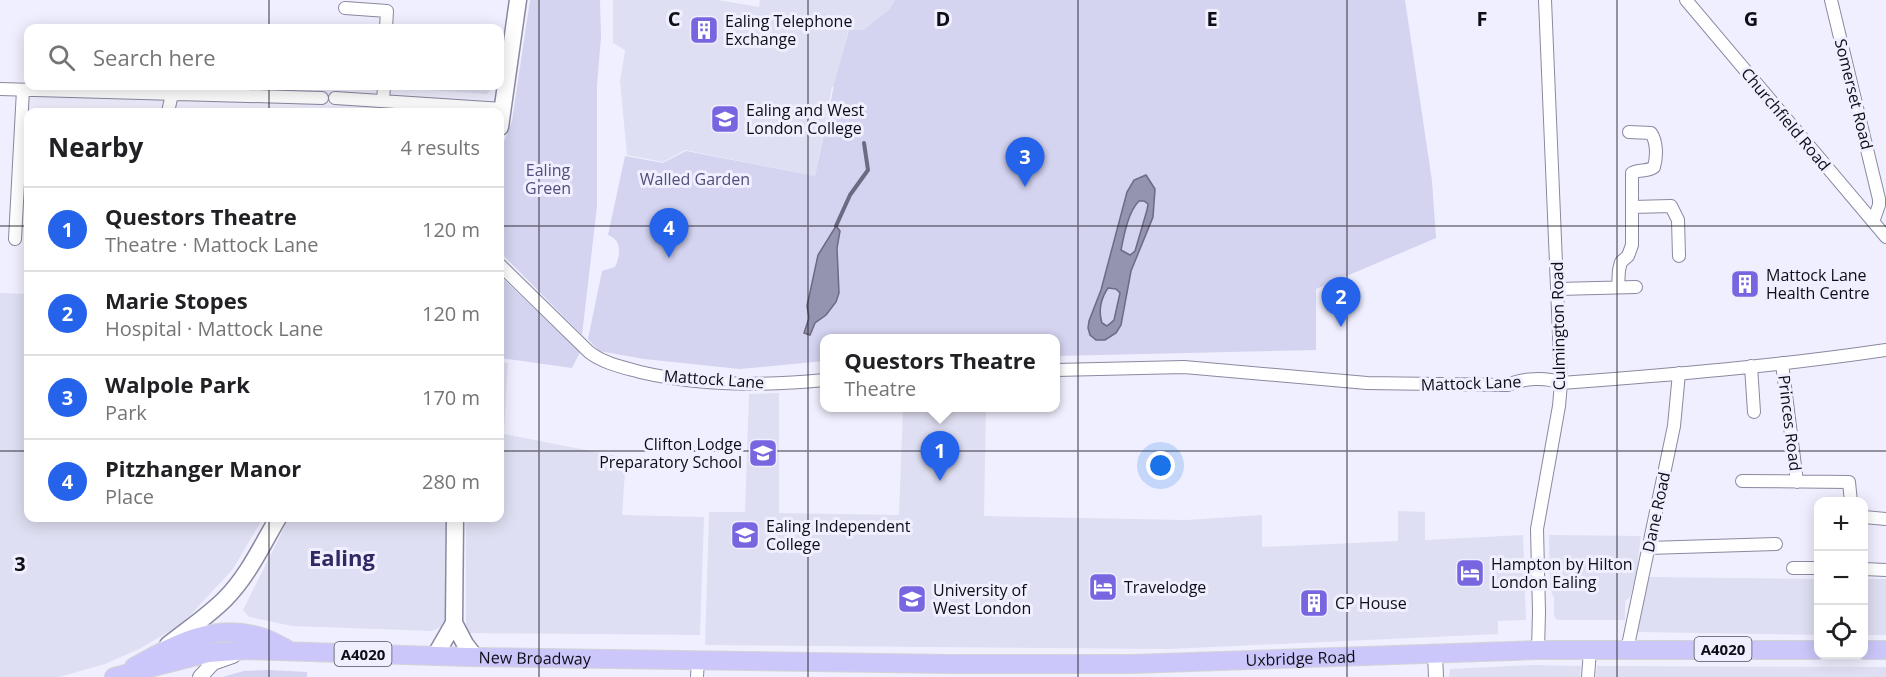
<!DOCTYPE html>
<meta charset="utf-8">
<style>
body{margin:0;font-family:"Open Sans",sans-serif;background:#f2f2f2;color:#202124}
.controls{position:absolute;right:18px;bottom:18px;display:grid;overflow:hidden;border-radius:12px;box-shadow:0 3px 15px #0003}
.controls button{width:54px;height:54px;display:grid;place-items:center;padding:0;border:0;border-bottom:2px solid #e0e0e0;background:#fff;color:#202124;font:30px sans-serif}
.you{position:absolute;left:1161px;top:466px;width:21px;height:21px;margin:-15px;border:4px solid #fff;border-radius:50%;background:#1a73e8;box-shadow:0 0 0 9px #1a73e833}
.badge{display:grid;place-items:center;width:39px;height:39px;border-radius:50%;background:#2563eb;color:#fff;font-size:20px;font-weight:700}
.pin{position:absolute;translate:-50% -50px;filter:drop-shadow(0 2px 3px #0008)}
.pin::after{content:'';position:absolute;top:32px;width:21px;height:18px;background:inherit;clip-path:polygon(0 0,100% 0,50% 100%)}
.popup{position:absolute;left:820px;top:334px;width:240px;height:78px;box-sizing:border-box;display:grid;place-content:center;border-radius:12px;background:#fff;filter:drop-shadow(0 2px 4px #0005);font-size:20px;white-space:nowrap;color:#757577}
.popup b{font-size:22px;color:#202124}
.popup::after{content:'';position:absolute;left:50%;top:100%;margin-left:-12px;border:12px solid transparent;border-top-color:#fff}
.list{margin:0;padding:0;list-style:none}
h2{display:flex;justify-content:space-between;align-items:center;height:78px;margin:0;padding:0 24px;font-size:26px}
h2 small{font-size:20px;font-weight:400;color:#757577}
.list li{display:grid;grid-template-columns:39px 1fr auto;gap:18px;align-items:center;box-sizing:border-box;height:84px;padding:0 24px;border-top:2px solid #e0e0e0}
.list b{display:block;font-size:22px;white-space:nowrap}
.list p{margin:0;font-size:20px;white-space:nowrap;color:#757577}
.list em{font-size:20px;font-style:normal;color:#757577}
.icon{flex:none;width:33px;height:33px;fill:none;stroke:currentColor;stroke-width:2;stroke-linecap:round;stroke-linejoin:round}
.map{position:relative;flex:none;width:1886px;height:677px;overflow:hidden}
.search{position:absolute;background:#fff;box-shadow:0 3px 15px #0003;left:24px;top:24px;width:480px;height:66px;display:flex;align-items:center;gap:15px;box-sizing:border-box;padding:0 21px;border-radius:12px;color:#757577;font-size:22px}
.panel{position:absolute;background:#fff;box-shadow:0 3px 15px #0003;left:24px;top:108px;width:480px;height:414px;border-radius:12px}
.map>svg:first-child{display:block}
.built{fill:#dfdff3}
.green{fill:#d4d3f0}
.water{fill:#9493b0;stroke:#6c6b82;stroke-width:1.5;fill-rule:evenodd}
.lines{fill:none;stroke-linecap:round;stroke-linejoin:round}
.stream{stroke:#6c6b82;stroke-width:4}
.minor-casing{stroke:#8a89a1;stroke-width:14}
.tertiary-casing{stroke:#8a89a1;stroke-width:16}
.secondary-casing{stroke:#8a89a1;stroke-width:19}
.primary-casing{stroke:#d4d4d5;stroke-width:20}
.minor{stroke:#fff;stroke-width:12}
.tertiary{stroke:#fff;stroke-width:14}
.secondary{stroke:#fff;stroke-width:16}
.primary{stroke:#cbc7fa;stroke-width:18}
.grid{fill:none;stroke:#0e0e16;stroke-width:1.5;stroke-opacity:0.55}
.labels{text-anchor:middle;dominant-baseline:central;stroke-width:6;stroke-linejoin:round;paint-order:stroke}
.shield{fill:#efefff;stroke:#52525c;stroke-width:1.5}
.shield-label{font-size:15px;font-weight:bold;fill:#0e0e16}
.poi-label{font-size:16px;fill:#0e0e16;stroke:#efefff;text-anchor:start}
.street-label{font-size:16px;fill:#0e0e16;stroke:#efefff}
.park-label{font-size:16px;fill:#514e7b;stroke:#efefff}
.district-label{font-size:22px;font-weight:bold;fill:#322964;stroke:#efefff}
.grid-label{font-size:20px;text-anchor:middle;font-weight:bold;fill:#0e0e16;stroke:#efefff;stroke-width:6;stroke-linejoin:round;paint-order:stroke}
</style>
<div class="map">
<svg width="1886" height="677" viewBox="0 0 1886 677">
<rect width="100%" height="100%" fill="#efefff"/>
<path class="built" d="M613,0H718L759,7L760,0H895L889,10L871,26L864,30H849L848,32L834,87H832L815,176L685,150L663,162L627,155L620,81L625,50L613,43Z
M415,86H490V91L486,94L415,89Z
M214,110H254L319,112H214Z
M0,293L28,294V518H263L233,569L182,624L139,649L105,664L59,677H0Z
M500,362L508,363L504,434L626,458L622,515L704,517L700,635L466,633V518H500Z
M779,393V513L899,515L903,408H986L984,516L1186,520L1262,515V547L1398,541V511L1425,512V540L1523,535L1526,620L1498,621V634L1169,649L705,645L709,512H745L749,394Z
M289,518H447L445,625L432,631L292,626L249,617L243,610Z
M1549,535L1641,536L1636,576L1630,597L1625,601V620H1557L1554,616V598L1550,588Z
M1648,577L1818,579V635L1638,632L1634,628Z
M1864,579H1886V635H1864Z
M1532,665L1581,666L1580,677H1449L1450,669Z
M1597,666L1886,667V677H1596Z"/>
<path class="green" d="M530,0H600L601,37L597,85V206L582,335L500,252V152L512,121Z
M895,0H1405L1432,181L1436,238L1316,289V350L1056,356V338H824V361L740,369L644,359L599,351L588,339L602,271L615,267C621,254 622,240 608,235L625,156L663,163L686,151L815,176L835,81L849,30H864L889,10Z
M500,276L580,352L572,368L500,358Z
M269,670L307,672V677H222L244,671Z"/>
<path class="water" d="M1146,175L1155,189L1153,217L1131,271L1121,325L1116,333L1105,340H1096L1090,335L1088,328L1089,321L1101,290L1127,192L1134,180ZM1139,201H1144L1148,204L1147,210L1135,251L1130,255L1121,250C1124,235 1128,212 1139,201ZM1108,288L1116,289L1120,293L1114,320L1107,326L1102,323C1098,311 1101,298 1108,288Z
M836,226L840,231L837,248L839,293L836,302L826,315L815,323L810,335L804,333L809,318L807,306L818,255Z"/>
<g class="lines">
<path class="stream" d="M836,226L850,195L868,170L864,143"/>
<g class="minor-casing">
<path id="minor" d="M1686,0L1886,237
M1831,0L1879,199V205L1873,222
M345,8L387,11L386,28
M0,89L322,98
M335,98L503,109
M383,101L384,86
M168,112L172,94
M1632,207L1671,206L1678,220L1679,256
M15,239L23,90
M500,265L589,352C603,363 622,367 640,372C700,386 763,386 824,380
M1618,287L1619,270L1621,262L1628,256L1632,245V173C1639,169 1648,172 1654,167C1657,156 1657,142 1651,133L1629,132
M1558,289L1636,287
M1782,363L1797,482
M1751,366L1754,412
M1056,370L1184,367L1367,383L1508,385C1523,378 1546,377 1561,383C1670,375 1778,366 1886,350
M1742,481L1849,482L1851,502
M1864,517L1886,519
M1648,548L1776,544
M1793,568H1818
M1864,569L1886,570
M1538,650L1539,612L1537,529L1559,406L1561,383L1545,0
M1627,650L1674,426L1679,373
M697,677L698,660
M1588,677L1590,650"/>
</g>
<g class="tertiary-casing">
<path id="tertiary" d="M1435,654L1436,677
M200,677L213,663L233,656"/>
</g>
<g class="secondary-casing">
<path id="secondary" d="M500,127L518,0
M454,623L465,644L475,657
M168,645C187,630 208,616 225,599C248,576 262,545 278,518
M435,656L454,623L455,518"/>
</g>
<g class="primary-casing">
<g id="primary">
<path d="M1864,650H1886"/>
<path d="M134,667C174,644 217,621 264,638C271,640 278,645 285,648"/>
<path id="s1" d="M114,677L208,653L248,650L468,657L950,664H1132L1538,650H1818"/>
</g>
</g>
<use href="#minor" class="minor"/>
<use href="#tertiary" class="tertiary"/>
<use href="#secondary" class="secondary"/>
<use href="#primary" class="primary"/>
</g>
<path class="grid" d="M269,0V28M539,0V677M808,0V677M1078,0V677M1347,0V677M1617,0V677M269,86V112M0,226H28M500,226H1886M0,451H28M500,451H1886M269,518V677"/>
<defs>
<g id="building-square" transform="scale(1.5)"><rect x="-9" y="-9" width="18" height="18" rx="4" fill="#7866e1" stroke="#efefff"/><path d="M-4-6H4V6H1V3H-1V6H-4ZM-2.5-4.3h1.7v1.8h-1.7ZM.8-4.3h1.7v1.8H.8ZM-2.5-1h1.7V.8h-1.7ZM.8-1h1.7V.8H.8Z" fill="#fff"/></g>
<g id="university-square" transform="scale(1.5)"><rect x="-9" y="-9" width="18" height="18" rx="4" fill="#7866e1" stroke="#efefff"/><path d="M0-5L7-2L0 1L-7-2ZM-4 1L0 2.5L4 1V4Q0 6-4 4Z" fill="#fff"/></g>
<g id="school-square" transform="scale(1.5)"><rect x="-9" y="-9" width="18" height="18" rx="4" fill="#7866e1" stroke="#efefff"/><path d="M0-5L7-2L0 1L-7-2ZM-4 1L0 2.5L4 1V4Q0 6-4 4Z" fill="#fff"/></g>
<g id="hotel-square" transform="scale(1.5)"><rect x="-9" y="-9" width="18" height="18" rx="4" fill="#7866e1" stroke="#efefff"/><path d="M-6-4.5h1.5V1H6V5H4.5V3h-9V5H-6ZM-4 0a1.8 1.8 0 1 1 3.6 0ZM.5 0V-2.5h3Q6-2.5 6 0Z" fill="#fff"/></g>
</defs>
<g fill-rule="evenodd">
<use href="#building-square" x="704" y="30"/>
<use href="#university-square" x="725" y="119"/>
<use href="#building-square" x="1745" y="284"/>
<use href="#school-square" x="763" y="453"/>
<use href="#school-square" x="745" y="535"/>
<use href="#hotel-square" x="1470" y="573"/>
<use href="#hotel-square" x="1103" y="587"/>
<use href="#university-square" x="912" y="599"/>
<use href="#building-square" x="1314" y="603"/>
</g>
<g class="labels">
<g class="shield">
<rect x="1694.5" y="637" width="57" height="24" rx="4.5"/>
<rect x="334.5" y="642" width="57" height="24" rx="4.5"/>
</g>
<g class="shield-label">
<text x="1723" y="649">A4020</text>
<text x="363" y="654">A4020</text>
</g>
<g class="poi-label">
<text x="725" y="21">Ealing Telephone<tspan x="725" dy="18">Exchange</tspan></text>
<text x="746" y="110">Ealing and West<tspan x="746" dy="18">London College</tspan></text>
<text x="1766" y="275">Mattock Lane<tspan x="1766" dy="18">Health Centre</tspan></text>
<text x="742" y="444" text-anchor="end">Clifton Lodge<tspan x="742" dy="18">Preparatory School</tspan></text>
<text x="766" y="526">Ealing Independent<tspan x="766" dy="18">College</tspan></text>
<text x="1491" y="564">Hampton by Hilton<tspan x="1491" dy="18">London Ealing</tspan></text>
<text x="1124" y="587">Travelodge</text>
<text x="933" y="590">University of<tspan x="933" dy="18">West London</tspan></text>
<text x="1335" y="603">CP House</text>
</g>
<g class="street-label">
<text transform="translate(1854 94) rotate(76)">Somerset Road</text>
<text transform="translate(1786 119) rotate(50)">Churchfield Road</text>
<text transform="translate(1558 326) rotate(-91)">Culmington Road</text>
<text transform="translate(714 379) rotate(4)">Mattock Lane</text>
<text transform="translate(1471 383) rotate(-2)">Mattock Lane</text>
<text transform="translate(1790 423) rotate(83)">Princes Road</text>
<text transform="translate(1656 512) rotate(-78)">Dane Road</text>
<text stroke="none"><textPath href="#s1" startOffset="424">New Broadway</textPath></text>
<text stroke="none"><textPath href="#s1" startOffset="1190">Uxbridge Road</textPath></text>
</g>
<g class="park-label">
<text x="548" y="170">Ealing<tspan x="548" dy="18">Green</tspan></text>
<text x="695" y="179">Walled Garden</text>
</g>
<g class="district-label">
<text x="342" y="557">Ealing</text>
</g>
</g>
<g class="grid-label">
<text x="674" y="26">C</text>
<text x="943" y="26">D</text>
<text x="1212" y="26">E</text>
<text x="1482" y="26">F</text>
<text x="1751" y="26">G</text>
<text x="20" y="571">3</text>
</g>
</svg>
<div class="controls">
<button>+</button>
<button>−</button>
<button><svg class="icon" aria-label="locate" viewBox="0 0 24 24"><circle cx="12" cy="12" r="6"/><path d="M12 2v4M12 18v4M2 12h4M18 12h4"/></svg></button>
</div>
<div class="you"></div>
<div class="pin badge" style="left:940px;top:481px">1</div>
<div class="popup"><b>Questors Theatre</b>Theatre</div>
<div class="pin badge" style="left:1341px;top:327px">2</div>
<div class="pin badge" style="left:1025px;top:187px">3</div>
<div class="pin badge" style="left:669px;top:258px">4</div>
<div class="search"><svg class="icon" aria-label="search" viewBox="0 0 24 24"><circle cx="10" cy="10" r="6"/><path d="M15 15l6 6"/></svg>Search here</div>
<section class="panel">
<h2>Nearby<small>4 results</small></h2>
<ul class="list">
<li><span class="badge">1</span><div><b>Questors Theatre</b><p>Theatre · Mattock Lane</p></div><em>120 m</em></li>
<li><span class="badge">2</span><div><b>Marie Stopes</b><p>Hospital · Mattock Lane</p></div><em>120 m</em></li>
<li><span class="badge">3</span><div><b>Walpole Park</b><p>Park</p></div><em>170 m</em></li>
<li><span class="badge">4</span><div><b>Pitzhanger Manor</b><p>Place</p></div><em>280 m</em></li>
</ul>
</section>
</div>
